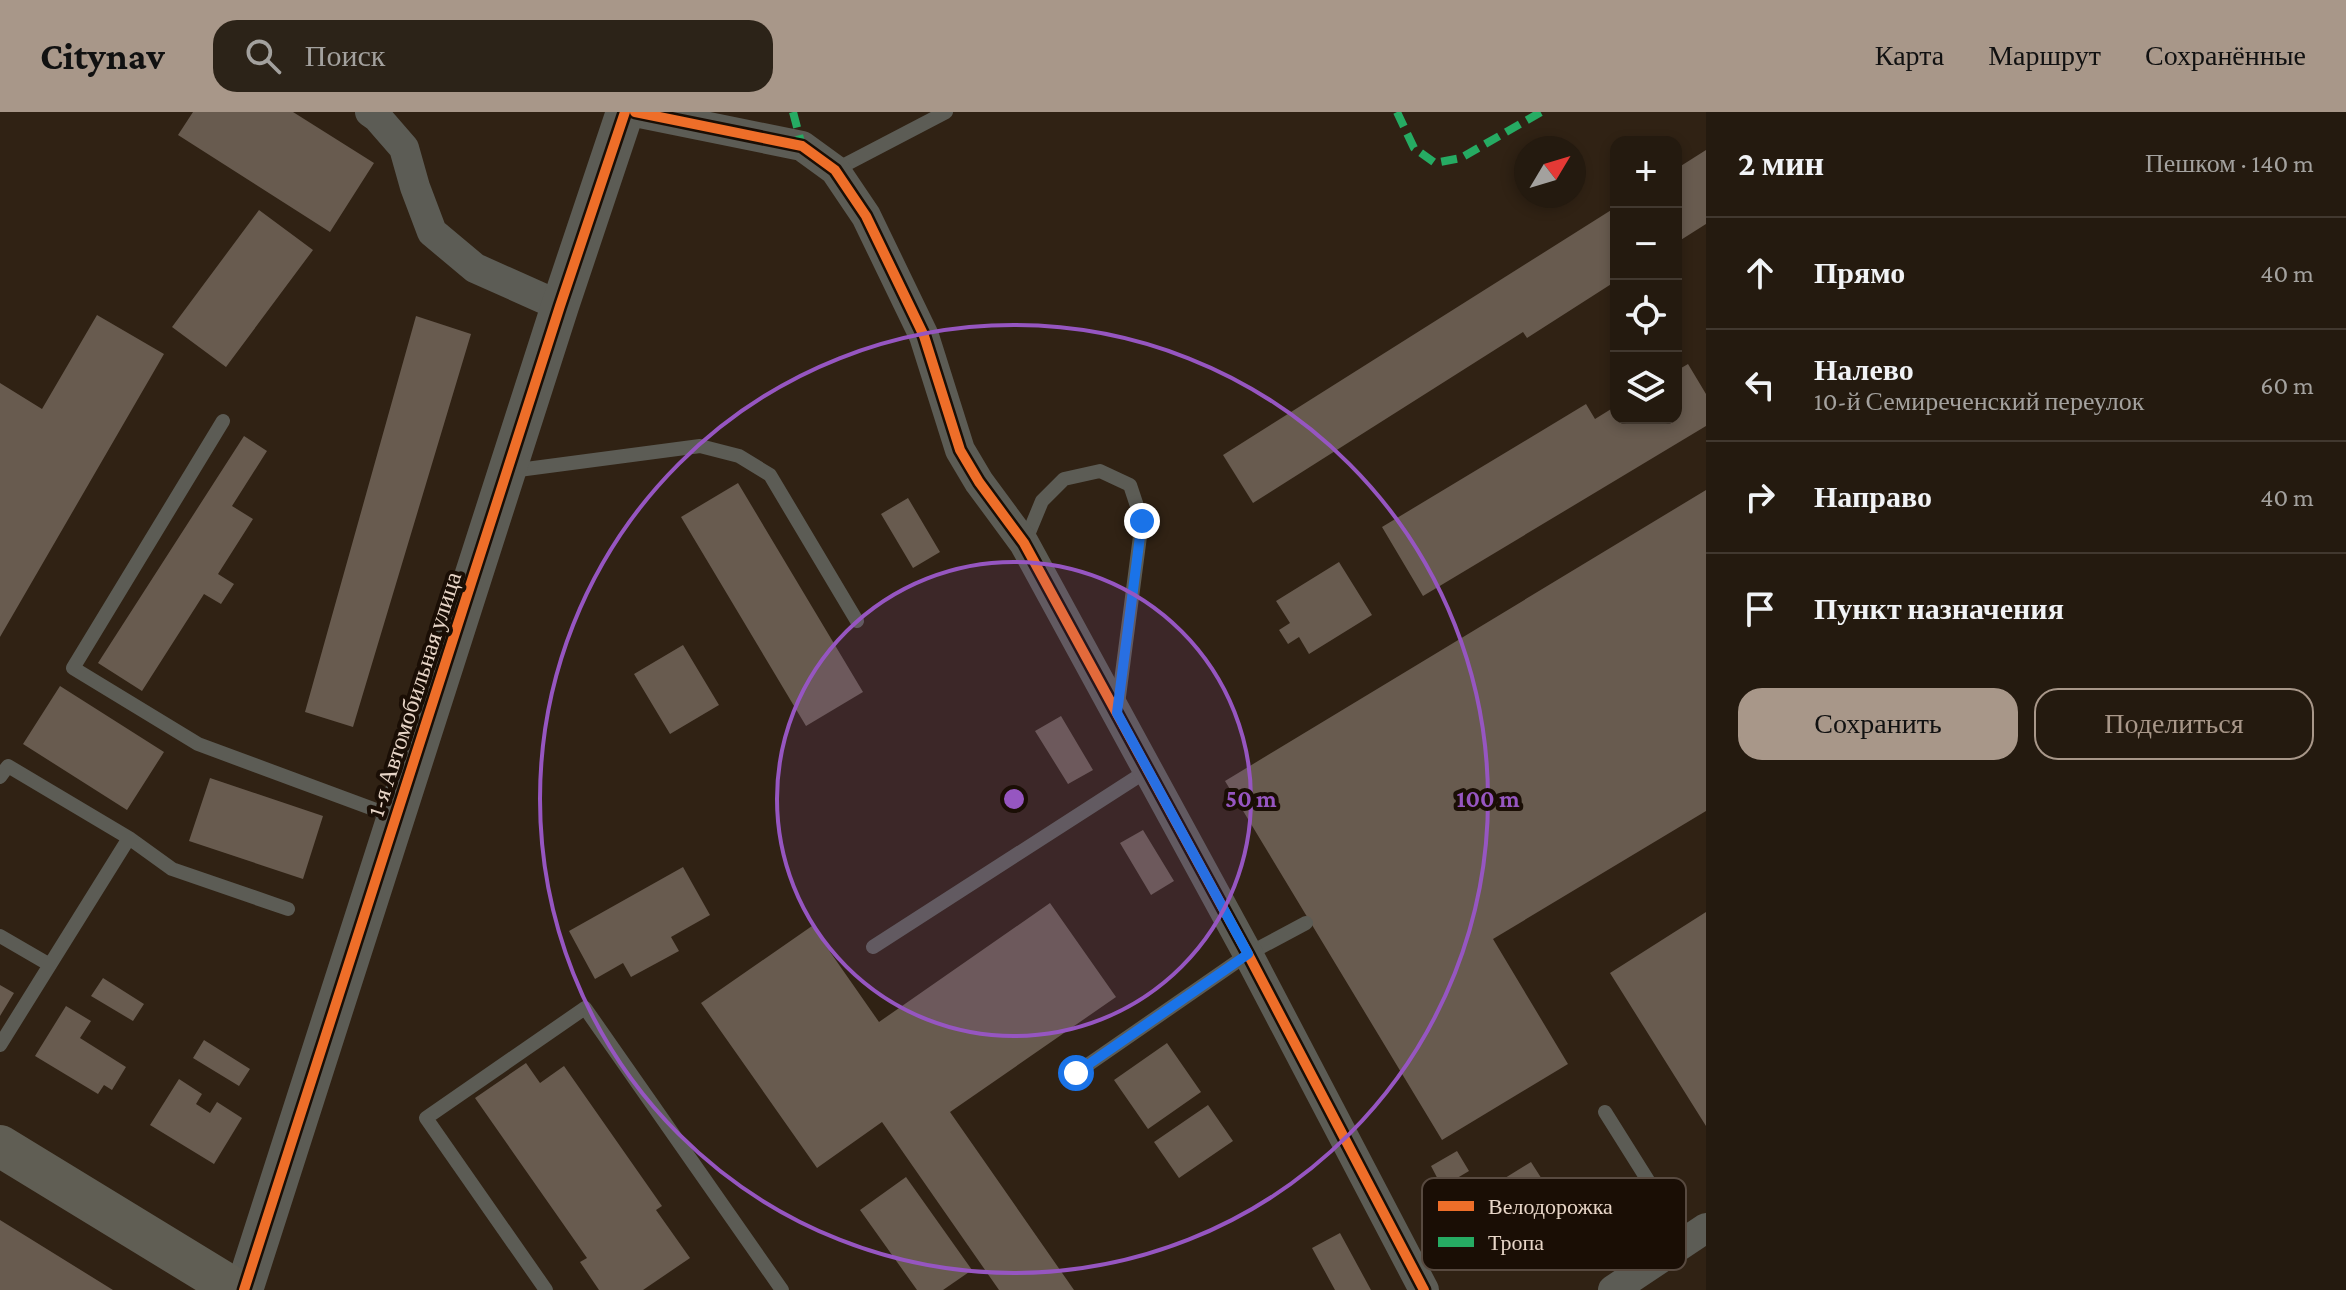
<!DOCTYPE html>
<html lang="ru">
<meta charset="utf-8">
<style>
body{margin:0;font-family:"Crimson Pro",serif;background:#2c2318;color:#f1f3f6}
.controls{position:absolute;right:24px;top:24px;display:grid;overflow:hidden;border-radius:16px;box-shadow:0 4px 12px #0003}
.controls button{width:72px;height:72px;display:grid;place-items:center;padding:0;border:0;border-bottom:2px solid #41382f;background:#241a0f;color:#f1f3f6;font:40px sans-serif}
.compass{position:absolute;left:1514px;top:24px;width:72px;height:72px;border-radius:50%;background:#241a0f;box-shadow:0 4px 12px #0003;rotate:52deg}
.stop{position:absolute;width:24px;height:24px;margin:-18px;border:6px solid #1a73e8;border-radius:50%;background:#fff}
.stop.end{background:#1a73e8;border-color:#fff;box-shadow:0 2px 8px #0008}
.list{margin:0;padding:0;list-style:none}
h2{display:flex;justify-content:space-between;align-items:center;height:104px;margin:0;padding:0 32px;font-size:34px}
h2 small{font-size:26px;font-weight:400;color:#a3a19e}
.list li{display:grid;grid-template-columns:52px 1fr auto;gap:24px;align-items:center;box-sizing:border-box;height:112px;padding:0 32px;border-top:2px solid #41382f}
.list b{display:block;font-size:30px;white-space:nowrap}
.list p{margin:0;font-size:26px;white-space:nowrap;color:#a3a19e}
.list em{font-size:26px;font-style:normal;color:#a3a19e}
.actions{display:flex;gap:16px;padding:24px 32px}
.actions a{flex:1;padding:18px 0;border:2px solid #a89789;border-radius:24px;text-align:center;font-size:28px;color:#a89789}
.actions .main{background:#a89789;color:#111}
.icon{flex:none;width:44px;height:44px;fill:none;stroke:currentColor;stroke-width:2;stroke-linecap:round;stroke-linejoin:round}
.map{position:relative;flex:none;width:1706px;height:1178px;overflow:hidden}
header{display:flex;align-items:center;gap:48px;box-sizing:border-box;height:112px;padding:0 40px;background:#a89789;color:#111}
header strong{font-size:38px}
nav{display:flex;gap:44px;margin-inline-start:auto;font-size:28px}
.search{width:560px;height:72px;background:#2c2318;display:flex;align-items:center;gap:20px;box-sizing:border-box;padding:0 28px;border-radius:24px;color:#a3a19e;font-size:30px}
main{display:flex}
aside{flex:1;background:#241a0f}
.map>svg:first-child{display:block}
.building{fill:#685b4f}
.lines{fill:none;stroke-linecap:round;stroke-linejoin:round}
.service{stroke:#5c5c55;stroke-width:14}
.minor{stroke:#5c5c55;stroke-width:30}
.tertiary{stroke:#5c5c55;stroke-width:38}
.secondary{stroke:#605e54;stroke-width:42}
.quiet{stroke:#26ab63;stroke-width:8;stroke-dasharray:16 8;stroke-linecap:butt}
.cycleway-casing{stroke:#1a0e05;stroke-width:15}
.cycleway{stroke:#ee6e29;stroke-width:10}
.route{stroke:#1a73e8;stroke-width:10}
.ring{fill:none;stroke:#9656c1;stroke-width:4}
.labels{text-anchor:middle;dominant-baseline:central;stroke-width:8;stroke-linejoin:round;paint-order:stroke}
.street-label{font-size:24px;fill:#e8d6c8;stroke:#1a0e05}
.key{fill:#1a0e05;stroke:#584a40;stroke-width:2}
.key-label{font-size:22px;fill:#e8d6c8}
.centre{fill:#9656c1;stroke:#1a0e05;stroke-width:4}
.ring-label{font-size:24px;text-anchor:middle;font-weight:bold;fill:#9656c1;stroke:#1a0e05;stroke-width:8;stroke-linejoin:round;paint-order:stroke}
</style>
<header>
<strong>Citynav</strong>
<div class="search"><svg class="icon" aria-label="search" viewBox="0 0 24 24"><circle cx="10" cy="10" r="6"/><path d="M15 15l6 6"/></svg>Поиск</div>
<nav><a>Карта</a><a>Маршрут</a><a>Сохранённые</a></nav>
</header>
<main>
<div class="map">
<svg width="1706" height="1178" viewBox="0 0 1706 1178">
<rect width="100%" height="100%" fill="#302214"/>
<path class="building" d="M193,0H293L374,51L330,120L178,23Z
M1706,38V112L1676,131V57Z
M1616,95V169L1527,226L1523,220L1253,391L1223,343Z
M259,98L313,138L226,255L172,215Z
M97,203L164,242L0,525V271L42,297Z
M416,204L471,222L353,615L305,600Z
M1688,252L1706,282V314L1423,484L1382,415L1586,292L1595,307L1616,294V306H1676V259Z
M244,324L267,339L232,394L253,407L218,462L234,472L221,492L204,482L142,579L98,551Z
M738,371L863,580L806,614L681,405Z
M1706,378V699L1493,827L1568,952L1442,1028L1225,669Z
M908,386L940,440L913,456L881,402Z
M1339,450L1372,503L1309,542L1299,525L1288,532L1279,518L1290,511L1276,489Z
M683,533L719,593L670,622L634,562Z
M60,574L164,640L127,698L23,632Z
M1061,604L1093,658L1068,672L1035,619Z
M210,666L323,704L303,767L189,729Z
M1143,718L1174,769L1151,783L1120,731Z
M683,755L710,803L671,825L679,839L631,865L623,851L595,867L569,819Z
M1050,791L1116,885L950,1000L1074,1178H999L882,1010L817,1056L701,891L812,814L879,910Z
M1706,800V1014L1610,861Z
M103,866L144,892L133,909L91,884Z
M0,873L14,881L0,904Z
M66,894L91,909L80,926L126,955L112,978L104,973L98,982L35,944Z
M204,928L250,957L239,974L193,946Z
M1167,931L1201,980L1148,1017L1114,968Z
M526,951L540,971L564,954L662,1094L656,1098L690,1146L643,1178H599L580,1150L587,1146L475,986Z
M179,967L202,982L196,992L210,1001L217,990L242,1006L214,1052L150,1013Z
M1208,993L1233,1029L1179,1066L1154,1030Z
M1457,1039L1469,1059L1442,1075L1431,1054Z
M1531,1050L1554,1086L1479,1133L1455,1097Z
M906,1065L972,1158L943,1178H917L860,1098Z
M0,1108L113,1178H0Z
M1340,1121L1371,1178H1335L1312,1136Z"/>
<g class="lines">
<path class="service" d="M835,58L946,0
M223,309L73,556L198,632L395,705
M511,359L700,334L739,344L770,363L857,509
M1025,430L1042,389L1064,367L1100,359L1130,373L1142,409L1118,592
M0,665L8,654L129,726L172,757L288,797
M0,824L50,853
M873,835L1148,658
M0,933L129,726
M1076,961L1248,842L1306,811
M1605,1000L1686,1129
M546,1178L426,1006L585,896L782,1178"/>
<path class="minor" d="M370,0L377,5L404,36L415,75L432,120L475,156L560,194
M635,0L802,34L835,58L866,104L924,224L960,338L979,370L1024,431L1248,842L1424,1178
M1613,1178L1706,1116"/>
<path class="tertiary" d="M244,1178L560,194L625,0"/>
<path class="secondary" d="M0,1034L236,1178"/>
<path class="quiet" d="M793,0L802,34
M1397,0L1414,36L1435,51L1461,46L1541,0"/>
<g class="cycleway-casing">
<path id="cycleway" d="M635,0L802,34L835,58L866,104L924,224L960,338L979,370L1024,431L1248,842L1424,1178
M244,1178L560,194L625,0"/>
</g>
<use href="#cycleway" class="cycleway"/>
</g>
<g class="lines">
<path class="route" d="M1076,961L1248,842L1117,601L1142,409"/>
</g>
<circle cx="1014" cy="687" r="237" fill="#9656c1" fill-opacity=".12"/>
<g class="ring">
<circle cx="1014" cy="687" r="237"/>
<circle cx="1014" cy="687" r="474"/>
</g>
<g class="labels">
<g class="street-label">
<text transform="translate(414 582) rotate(-72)">1-я Автомобильная улица</text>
</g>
</g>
<rect x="1422" y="1066" width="264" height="92" rx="12" class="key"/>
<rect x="1438" y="1089" width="36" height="10" fill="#ee6e29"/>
<rect x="1438" y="1125" width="36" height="10" fill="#26ab63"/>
<g class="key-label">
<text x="1488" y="1102">Велодорожка</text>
<text x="1488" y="1138">Тропа</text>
</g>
<circle cx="1014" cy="687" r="12" class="centre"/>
<g class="ring-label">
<text x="1251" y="695">50 m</text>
<text x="1488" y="695">100 m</text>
</g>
</svg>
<div class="controls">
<button>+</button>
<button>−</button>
<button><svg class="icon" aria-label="locate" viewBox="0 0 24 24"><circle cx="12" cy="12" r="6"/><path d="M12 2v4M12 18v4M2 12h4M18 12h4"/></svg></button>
<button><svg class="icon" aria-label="layers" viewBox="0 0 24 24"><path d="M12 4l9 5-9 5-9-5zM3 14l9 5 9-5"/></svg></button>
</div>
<svg class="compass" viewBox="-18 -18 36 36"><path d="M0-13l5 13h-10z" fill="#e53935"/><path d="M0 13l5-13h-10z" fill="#a3a19e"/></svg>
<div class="stop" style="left:1076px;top:961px"></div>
<div class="stop end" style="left:1142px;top:409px"></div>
</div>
<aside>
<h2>2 мин<small>Пешком · 140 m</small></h2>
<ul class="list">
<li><svg class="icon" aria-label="ahead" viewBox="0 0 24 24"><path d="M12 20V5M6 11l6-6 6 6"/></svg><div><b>Прямо</b></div><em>40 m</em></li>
<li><svg class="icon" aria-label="left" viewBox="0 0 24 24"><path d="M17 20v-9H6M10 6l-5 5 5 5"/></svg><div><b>Налево</b><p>10-й Семиреченский переулок</p></div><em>60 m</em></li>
<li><svg class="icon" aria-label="right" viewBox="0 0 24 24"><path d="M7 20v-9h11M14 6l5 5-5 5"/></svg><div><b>Направо</b></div><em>40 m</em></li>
<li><svg class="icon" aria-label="arrive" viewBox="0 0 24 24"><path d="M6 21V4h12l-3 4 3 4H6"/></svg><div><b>Пункт назначения</b></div></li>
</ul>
<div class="actions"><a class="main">Сохранить</a><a>Поделиться</a></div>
</aside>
</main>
